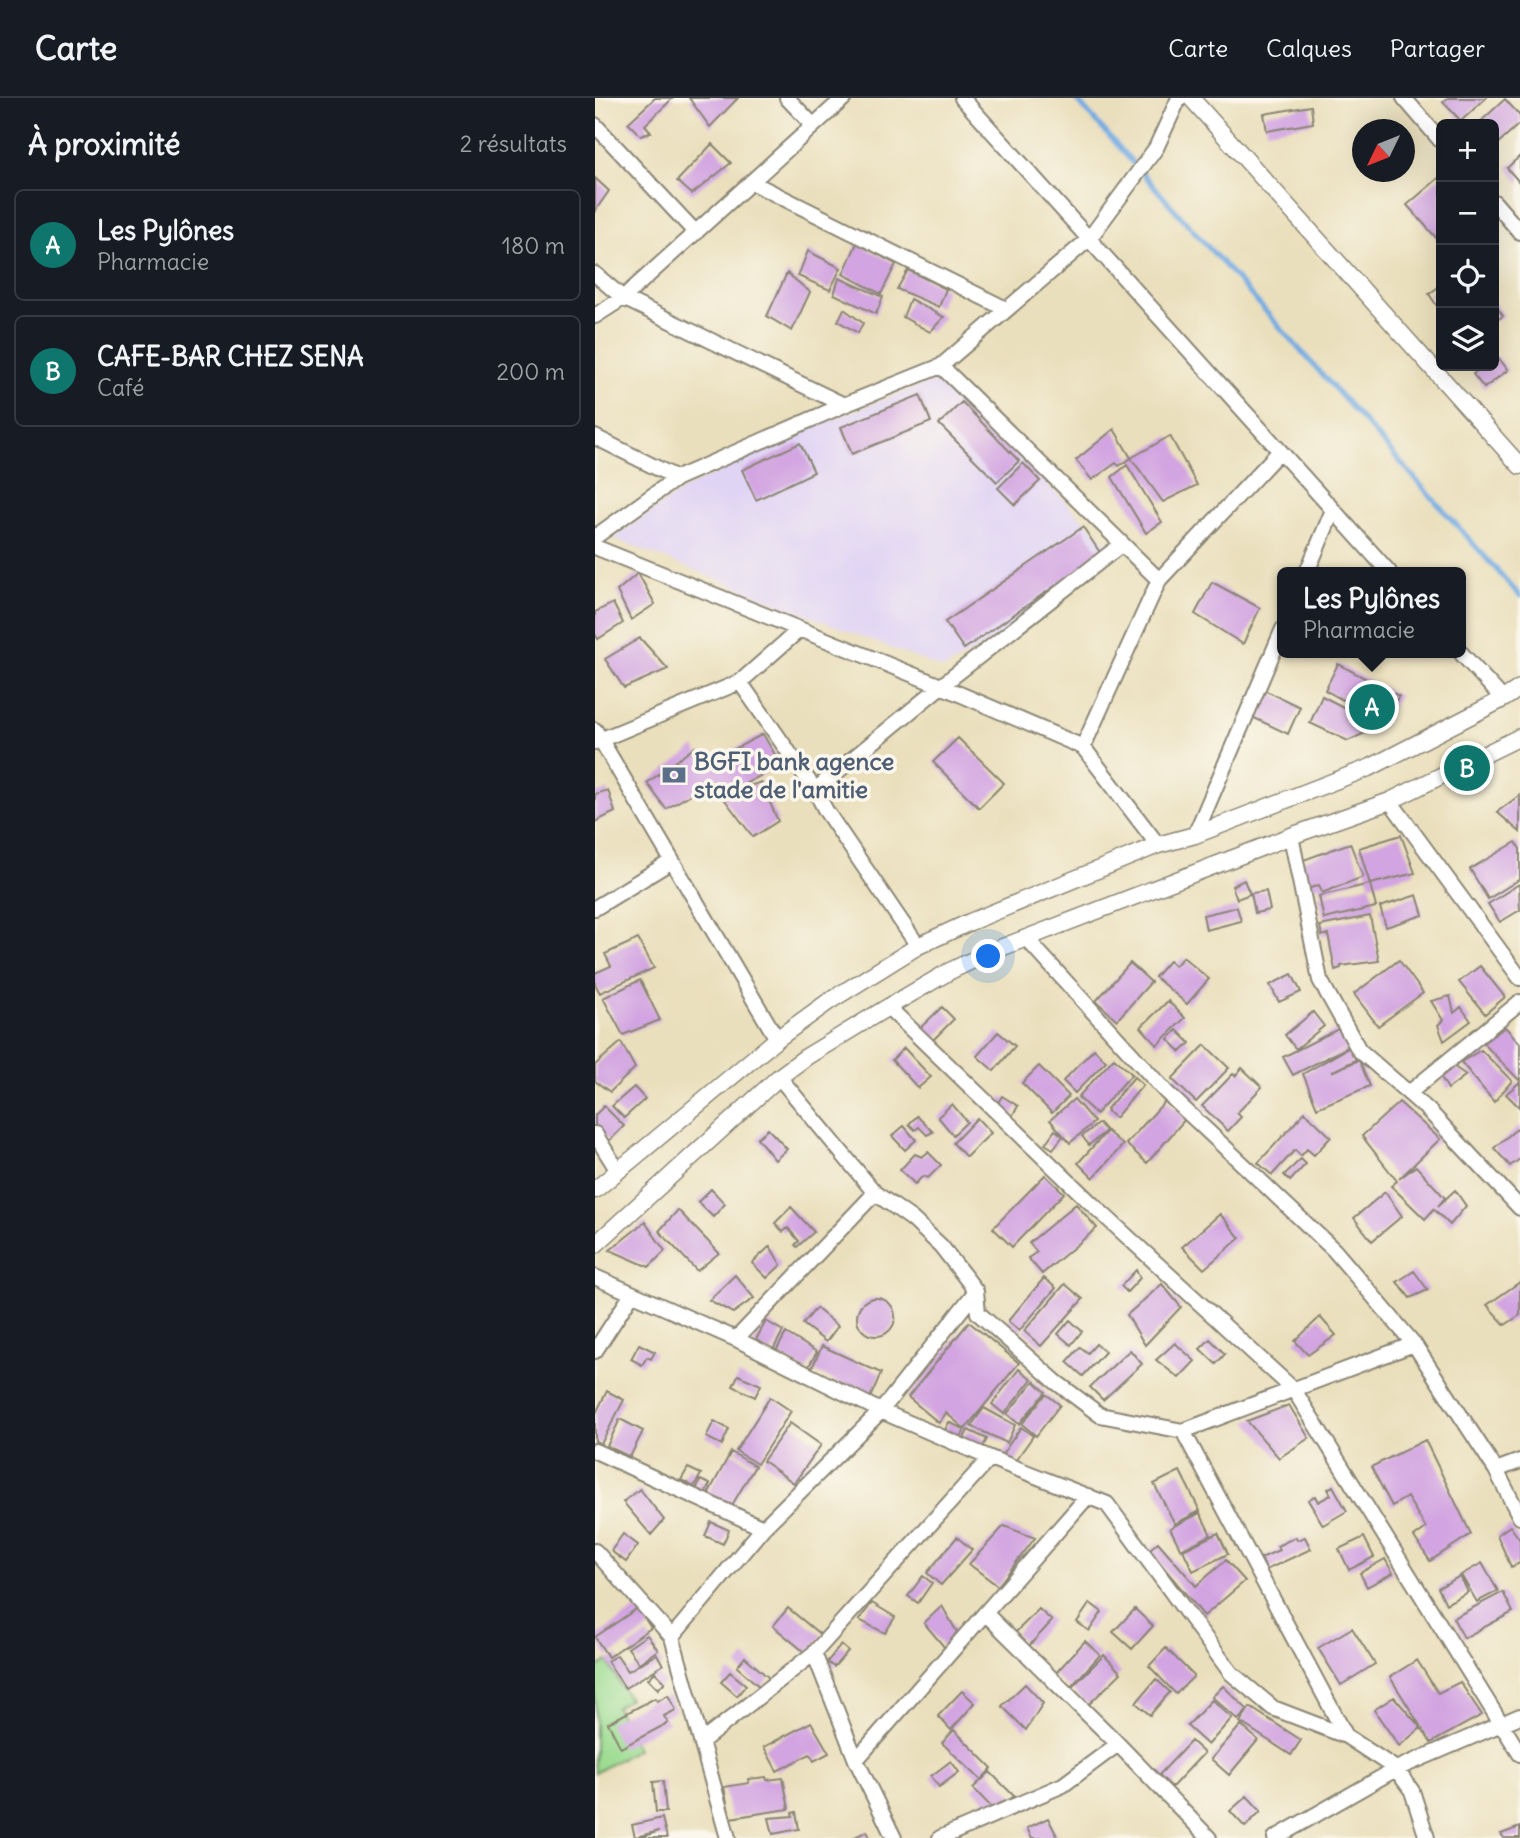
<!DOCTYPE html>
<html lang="fr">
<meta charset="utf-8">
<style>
body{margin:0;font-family:Delius,sans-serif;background:#242831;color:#f1f3f6}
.controls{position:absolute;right:21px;top:21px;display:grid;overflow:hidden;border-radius:10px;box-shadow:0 7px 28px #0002}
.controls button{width:63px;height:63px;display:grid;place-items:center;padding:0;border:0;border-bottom:2px solid #363941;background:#171b24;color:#f1f3f6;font:35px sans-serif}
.compass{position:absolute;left:757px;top:21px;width:63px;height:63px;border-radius:50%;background:#171b24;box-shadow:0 7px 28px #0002;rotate:227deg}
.you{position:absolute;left:394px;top:859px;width:24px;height:24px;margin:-18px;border:5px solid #fff;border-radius:50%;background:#1a73e8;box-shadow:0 0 0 10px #1a73e833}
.badge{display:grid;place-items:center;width:46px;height:46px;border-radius:50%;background:#0f766e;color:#fff;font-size:23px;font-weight:700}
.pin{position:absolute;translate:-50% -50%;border:4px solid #fff;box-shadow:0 2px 7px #0006}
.popup{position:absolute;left:682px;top:469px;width:189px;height:91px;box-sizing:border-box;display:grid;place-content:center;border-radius:10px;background:#171b24;filter:drop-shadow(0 2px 5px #0005);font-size:23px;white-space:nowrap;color:#9ea1a6}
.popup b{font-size:26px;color:#f1f3f6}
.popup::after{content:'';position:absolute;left:50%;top:100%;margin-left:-14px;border:14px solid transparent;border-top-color:#171b24}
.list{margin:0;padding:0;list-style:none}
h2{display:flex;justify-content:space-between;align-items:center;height:91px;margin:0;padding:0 28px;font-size:30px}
h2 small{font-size:23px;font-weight:400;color:#9ea1a6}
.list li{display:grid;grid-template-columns:46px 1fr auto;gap:21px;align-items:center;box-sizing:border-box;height:112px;margin:0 14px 14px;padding:0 14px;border:2px solid #363941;border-radius:10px}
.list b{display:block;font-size:26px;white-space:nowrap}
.list p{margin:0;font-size:23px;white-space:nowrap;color:#9ea1a6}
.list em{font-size:23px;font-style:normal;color:#9ea1a6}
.icon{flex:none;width:38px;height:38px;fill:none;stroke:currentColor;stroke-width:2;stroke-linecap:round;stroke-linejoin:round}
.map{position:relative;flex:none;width:925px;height:1740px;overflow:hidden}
header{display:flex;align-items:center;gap:42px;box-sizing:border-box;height:98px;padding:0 35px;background:#171b24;border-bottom:2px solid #363941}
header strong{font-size:33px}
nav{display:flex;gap:38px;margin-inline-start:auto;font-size:24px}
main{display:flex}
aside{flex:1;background:#171b24}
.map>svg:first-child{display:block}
.built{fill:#e0d4f4}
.green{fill:#9cdc91;stroke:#64845e;stroke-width:2}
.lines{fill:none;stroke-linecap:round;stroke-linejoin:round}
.stream{stroke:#72abe2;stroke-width:5}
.building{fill:#d2a4e1}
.minor-casing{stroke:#8a8574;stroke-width:18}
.tertiary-casing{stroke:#8a8574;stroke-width:19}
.minor{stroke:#fff;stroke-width:14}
.tertiary{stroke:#fff;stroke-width:16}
.labels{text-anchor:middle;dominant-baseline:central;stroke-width:7;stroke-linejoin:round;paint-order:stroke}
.service-label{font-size:24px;font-weight:bold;fill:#4e5e75;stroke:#fbf7ec;text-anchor:start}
</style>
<header>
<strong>Carte</strong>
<nav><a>Carte</a><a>Calques</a><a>Partager</a></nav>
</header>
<main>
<aside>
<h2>À proximité<small>2 résultats</small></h2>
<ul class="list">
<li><span class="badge">A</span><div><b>Les Pylônes</b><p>Pharmacie</p></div><em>180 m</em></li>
<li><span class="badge">B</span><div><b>CAFE-BAR CHEZ SENA</b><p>Café</p></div><em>200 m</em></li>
</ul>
</aside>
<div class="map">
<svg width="925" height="1740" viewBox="0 0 925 1740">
<rect width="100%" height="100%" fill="#fbf7ec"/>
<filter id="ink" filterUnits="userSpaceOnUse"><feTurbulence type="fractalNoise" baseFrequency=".0143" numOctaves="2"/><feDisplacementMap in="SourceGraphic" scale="14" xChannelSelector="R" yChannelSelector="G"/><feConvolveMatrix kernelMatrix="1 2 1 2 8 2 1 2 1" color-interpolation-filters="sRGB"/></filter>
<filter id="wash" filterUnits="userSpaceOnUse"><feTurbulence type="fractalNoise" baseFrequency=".00686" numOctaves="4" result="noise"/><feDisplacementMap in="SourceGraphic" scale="28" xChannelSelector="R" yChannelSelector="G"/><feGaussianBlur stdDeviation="1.57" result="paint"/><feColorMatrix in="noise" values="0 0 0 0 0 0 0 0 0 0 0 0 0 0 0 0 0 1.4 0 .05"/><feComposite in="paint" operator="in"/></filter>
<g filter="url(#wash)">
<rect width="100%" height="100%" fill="#eadfbc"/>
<path class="built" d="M345,280L516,449L416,531L349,571L18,440L88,392L199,336Z"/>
<path class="green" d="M12,1563L34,1601L21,1609L42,1651L0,1675V1571Z"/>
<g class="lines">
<path class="stream" d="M480,0L925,498"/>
</g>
<g id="blocks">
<path class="building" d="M60,0H78L50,27L56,34L46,38L33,25Z
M94,0H143L115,29Z
M853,0H891L866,23L848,4Z
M910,1L925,18V25L899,49V26H883Z
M716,8L718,25L672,33L669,16Z
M117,46L136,65L97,96L82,83Z
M925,58V85L912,70Z
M846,78V141L844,143L812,107Z
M0,80L14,93L0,113Z
M262,145L301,166L286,196L248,176Z
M213,153L246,170L235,192L203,178Z
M313,172L351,191L344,209L302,191Z
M192,175L215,194L197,233L172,218Z
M244,180L288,199L281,216L239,196Z
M846,187V214L834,196Z
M315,201L349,219L335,234L308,219Z
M899,205L908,218L899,224Z
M249,211L268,225L263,235L243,223Z
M902,258L913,272L889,290L878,276L889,268H899V260Z
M325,297L336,324L257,356L246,329Z
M367,304L424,363L402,384L344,326Z
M519,331L536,360L524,368L521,365L497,382L481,362Z
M575,338L602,387L568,404L536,360Z
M205,345L219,374L161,402L147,372Z
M428,365L445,383L420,407L403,390Z
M532,367L567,424L551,435L517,379Z
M488,429L506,456L369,551L350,524Z
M43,475L60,506L36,522L22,493Z
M617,484L665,510L648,546L600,516Z
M18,505L28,525L3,541L0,536V514Z
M45,540L73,571L29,590L10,561Z
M743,566L804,598L787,624L730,592Z
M667,591L705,609L693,636L655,618Z
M727,598L785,628L753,643L715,625Z
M168,636L186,667L127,698L166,684L183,723L158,739L127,698L118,683L71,711L52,685L100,649L109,667Z
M363,640L409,685L384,710L338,664Z
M13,692L20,714L0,724V696Z
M925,697V734L902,714Z
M806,737L820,775L775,786L764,750Z
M921,744L925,751V781L893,801L875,771Z
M755,745L768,779L727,795L724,787L713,791L703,764Z
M649,782L655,796L642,801L637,788Z
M775,786L781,809L729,821L724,798Z
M924,786L925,812L905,824L893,806Z
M671,793L675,812L660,815L656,795Z
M822,797L828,817L791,829L785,809Z
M642,809L646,823L611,832L608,817Z
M775,818L784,863L746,868V870L740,872L733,836L727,838L725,828Z
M43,841L59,870L5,895L0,886V875L16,868L10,856Z
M588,859L614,881L592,906L560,879L574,863L580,868Z
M804,862L828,895L783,928L759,896Z
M535,865L556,884L522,922L501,903Z
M885,868L910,899L890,916L864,884Z
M697,876L706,894L684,904L675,887Z
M45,882L65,922L28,937L8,900Z
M855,898L859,915L866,909L876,923L849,943L843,927L848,922L836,903Z
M573,903L590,920L562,947L546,929Z
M347,909L359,921L336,944L324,931Z
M718,914L729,928L701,951L690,937Z
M910,929L925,945V983L888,945Z
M745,930L755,948L698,977L688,959Z
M582,932L595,945L586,954L573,941Z
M403,934L420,948L399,973L382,958Z
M26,944L40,970L15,994L0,983V967Z
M610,947L634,970L601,1004L577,981Z
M755,949L761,962L736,974L764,962L775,988L722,1010L708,976Z
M309,950L336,979L323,990L297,962Z
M499,951L511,963L480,995L468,983Z
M886,952L917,983L899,1004L866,964Z
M519,960L537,976L501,1016L483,999Z
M444,968L474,998L457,1015L427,985Z
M858,968L871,977L853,991L844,976Z
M647,970L667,989L642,1015L646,1019L633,1033L607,1008L638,976L640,978Z
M539,979L548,987L520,1020L511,1012Z
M925,984V1010L911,996Z
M39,989L50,1001L29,1020L17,1008Z
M407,998L423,1008L416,1020L400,1010Z
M479,1001L499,1024L475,1045L455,1022Z
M571,1002L591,1020L552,1065L531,1046Z
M804,1004L845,1041L804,1081L821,1068L850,1100L843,1108L860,1092L871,1108L855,1127L839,1111L830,1121L796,1088L802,1083L767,1038Z
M357,1006L372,1024L358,1037L343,1019Z
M9,1008L29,1028L14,1043L0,1029V1017Z
M710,1014L736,1039L719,1057L712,1051L706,1058L700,1052L677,1077L663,1065Z
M322,1018L338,1034L332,1037L324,1029L320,1032L314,1026Z
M382,1020L396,1035L371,1059L358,1045Z
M504,1025L511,1033L494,1047L487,1038Z
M309,1028L321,1042L310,1052L297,1038Z
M925,1028V1061L915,1068L899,1050Z
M173,1031L192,1051L180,1062L162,1040Z
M460,1032L468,1038L458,1051L450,1046Z
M512,1033L528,1047L498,1080L483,1065Z
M333,1054L346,1067L333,1080L328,1078L320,1086L305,1072L320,1056L327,1059Z
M706,1061L711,1066L695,1083L689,1077Z
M450,1077L469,1095L417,1149L398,1130Z
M116,1091L130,1106L118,1119L103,1104Z
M790,1094L807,1118L777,1143L759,1120Z
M481,1106L502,1130L447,1176L433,1160L442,1154L434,1145Z
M196,1109L219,1134L202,1149L200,1147L204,1143L193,1130L188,1134L180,1125Z
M83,1112L124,1155L102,1173L64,1133Z
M625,1116L645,1140L609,1171L587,1149Z
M50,1124L70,1153L54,1169L15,1152Z
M175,1148L186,1167L172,1180L157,1165Z
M541,1172L545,1180L532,1194L526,1188Z
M819,1173L833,1192L815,1200L802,1184Z
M140,1177L159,1200L138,1215L114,1202Z
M449,1180L461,1190L424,1233L413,1223Z
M925,1184V1217L910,1227L892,1207Z
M470,1186L488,1201L446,1248L429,1233Z
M567,1186L586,1209L550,1247L532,1217Z
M262 1219a19 19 0 1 1 38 0a19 19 0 1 1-38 0Z
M221,1210L243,1228L231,1244L208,1226Z
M725,1219L741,1237L713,1257L700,1243Z
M475,1222L487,1233L476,1247L463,1236Z
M171,1223L188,1233L176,1256L158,1247Z
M374,1224L424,1265L370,1331L351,1315L344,1325L313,1299Z
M191,1235L222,1254L211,1273L180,1255Z
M615,1241L630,1256L621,1266L605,1251Z
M580,1245L600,1263L584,1280L561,1262Z
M44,1246L60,1254L56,1261L52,1259L47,1267L36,1261Z
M501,1246L510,1254L488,1278L472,1264L485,1249L493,1255Z
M227,1248L286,1275L275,1300L216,1272Z
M535,1252L547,1266L508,1302L495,1289Z
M424,1271L437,1281L409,1316L397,1306Z
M143,1277L166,1287L160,1299L138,1288Z
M439,1283L451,1294L424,1326L412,1316Z
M12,1293L29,1302L6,1346L0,1343V1317Z
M451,1296L465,1307L441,1338L427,1326Z
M175,1299L196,1313L162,1366L141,1353Z
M694,1307L714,1340L684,1360L652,1323Z
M389,1310L420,1327L412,1345L376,1328Z
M25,1321L48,1333L35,1359L12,1348Z
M119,1323L134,1331L127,1347L111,1339Z
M354,1324L370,1332L364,1342L349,1334Z
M195,1325L226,1347L199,1385L168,1363Z
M426,1329L438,1338L419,1365L407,1357Z
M373,1332L392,1341L386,1353L367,1344Z
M830,1342L876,1436L835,1463L819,1439L831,1430L812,1399L797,1408L776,1369Z
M136,1354L160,1368L136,1409L113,1396Z
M93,1370L106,1376L99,1389L86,1382Z
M585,1373L605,1413L580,1426L559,1386Z
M105,1382L115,1386L109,1398L100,1394Z
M738,1388L752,1413L728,1427L713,1402L720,1398L723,1404L736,1397L733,1391Z
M45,1391L69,1422L56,1437L28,1404Z
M605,1415L616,1437L586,1452L575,1430Z
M116,1424L134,1432L128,1446L110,1438Z
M409,1428L440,1440L403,1488L374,1466Z
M915,1428L925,1442V1465L916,1469L902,1437Z
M623,1435L633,1456L598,1473L588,1452Z
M28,1436L43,1447L31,1464L16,1453Z
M362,1439L377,1452L346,1487L332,1475Z
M701,1439L702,1442L710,1439L716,1451L671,1472L666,1460L684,1452L682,1448Z
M769,1439L779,1459L754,1472L744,1451Z
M563,1444L601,1488L631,1462L650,1483L609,1518L554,1452Z
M790,1461L798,1475L772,1489L765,1475Z
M887,1465L903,1493L882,1504L866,1477Z
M328,1478L337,1485L323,1505L313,1498Z
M865,1478L873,1494L851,1506L843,1490Z
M908,1494L918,1514L869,1540L858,1520Z
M277,1505L300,1519L290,1535L264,1522Z
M495,1505L507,1514L494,1533L482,1524Z
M347,1508L362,1534L350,1550L329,1525Z
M43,1510L56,1530L13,1559L0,1539Z
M193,1510L227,1538L212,1556L178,1528Z
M444,1511L457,1523L434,1548L420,1535Z
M540,1511L558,1528L537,1551L518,1534Z
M757,1530L780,1566L746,1587L723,1550Z
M52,1537L63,1552L44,1565L33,1550Z
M490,1543L505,1557L474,1591L459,1577Z
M246,1547L253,1553L239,1569L232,1564Z
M571,1550L599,1578L581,1596L554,1568Z
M62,1556L68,1567L30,1590L12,1563L22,1557L33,1573Z
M509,1557L526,1575L493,1607L476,1590Z
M150,1559L174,1580L166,1590L142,1569Z
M822,1562L843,1595L865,1584L887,1617L836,1645L795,1579Z
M60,1574L70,1584L63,1591L53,1581Z
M135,1574L151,1587L142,1598L126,1584Z
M561,1581L575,1594L555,1617L541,1605Z
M430,1586L448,1605L431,1632L407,1608Z
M628,1588L653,1612L643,1622L617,1599Z
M367,1593L380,1605L356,1632L343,1618Z
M73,1597L81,1612L69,1618L73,1625L26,1650L13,1625L60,1600L62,1603Z
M799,1599L826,1630L804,1648L779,1612Z
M617,1602L637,1620L613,1647L592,1628Z
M655,1609L706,1642L696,1657L645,1624Z
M216,1624L234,1655L219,1663L215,1656L182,1673L169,1649Z
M646,1627L663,1642L634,1677L616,1661Z
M359,1632L397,1670L386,1682L347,1645Z
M596,1643L609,1655L577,1689L564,1677Z
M356,1663L364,1674L344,1689L336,1678Z
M395,1674L419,1698L404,1713L398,1711L378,1690Z
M171,1679L172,1682L188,1680L194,1711L135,1720L129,1689L154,1685L153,1681Z
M68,1683L71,1714H61L58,1684Z
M652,1698L666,1713L650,1729L635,1713Z
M201,1714L204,1731L178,1736L174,1720L198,1718L197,1715Z
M67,1720L72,1740H45L64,1733L40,1739L37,1727Z
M453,1720L463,1740H437L432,1730Z
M925,1729V1740H909L906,1736Z
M272,1733L275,1740H258Z"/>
</g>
</g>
<g filter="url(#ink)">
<use href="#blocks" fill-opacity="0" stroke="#8a8574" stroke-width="2"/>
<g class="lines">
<g class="minor-casing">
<path id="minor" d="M192,0L218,27
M367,0L794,474
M809,0L846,43
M0,27L101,135
M156,84L411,211
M899,104L925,134
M0,176L28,200L249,307
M0,218L28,200L249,0
M346,268L564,482
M0,339L82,380
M0,439L82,380L249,307L346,268L494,141L561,50L584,0
M0,449L346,588L488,649L563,747
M712,474L738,412
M866,555L908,601
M145,584L220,692L231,713L323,848
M0,632L182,941
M0,644L145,584L204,532
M488,649L564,482L684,354
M220,692L346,588L527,446
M795,703L925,880
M600,737L688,531
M696,738L725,882L764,952L833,1012L925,1110
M0,810L77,763
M431,840L571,994L739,1152L819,1246L901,1372L925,1419
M293,909L498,1107L699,1292L925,1656
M184,979L280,1095L317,1121L346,1148L381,1193L383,1215L461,1284L505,1317L588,1333L819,1246
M814,995L925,904
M0,1036L23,1073
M0,1179L141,1241L286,1313L395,1360L512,1406L636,1575L678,1610L751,1638L801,1671L817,1693L832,1740
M141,1241L280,1095
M0,1253L37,1196
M588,1333L751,1638
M0,1353L168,1430
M901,1372L925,1363
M0,1453L77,1539L133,1740
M390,1515L523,1646L614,1740
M77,1539L168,1430L286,1313L381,1193
M219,1555L261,1662L299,1740
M106,1644L219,1555L395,1360
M261,1662L493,1398
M345,1740L468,1687L523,1646
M680,1740L801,1671L925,1618"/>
</g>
<g class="tertiary-casing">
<path id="tertiary" d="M596,0L925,368
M0,1092L182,941L233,904L323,848L375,824L563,747L600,737L776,669L908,601L925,590
M0,1147L184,979L211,959L293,909L355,873L395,854L696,738L795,703L925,639"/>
</g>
<use href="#minor" class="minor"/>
<use href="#tertiary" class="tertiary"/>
</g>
</g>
<defs>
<g id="bank-bare" transform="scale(1.89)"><path d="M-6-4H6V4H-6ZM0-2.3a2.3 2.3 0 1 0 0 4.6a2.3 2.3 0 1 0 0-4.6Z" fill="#5c6f8a" stroke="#fbf7ec" stroke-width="2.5" paint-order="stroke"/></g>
</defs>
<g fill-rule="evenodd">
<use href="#bank-bare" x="79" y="677"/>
</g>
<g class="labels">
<g class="service-label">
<text x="99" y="663">BGFI bank agence<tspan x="99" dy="28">stade de l'amitie</tspan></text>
</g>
</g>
</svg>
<div class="controls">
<button>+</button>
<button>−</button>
<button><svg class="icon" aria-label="locate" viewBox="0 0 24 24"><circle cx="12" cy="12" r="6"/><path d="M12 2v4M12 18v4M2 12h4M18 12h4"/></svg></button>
<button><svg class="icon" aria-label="layers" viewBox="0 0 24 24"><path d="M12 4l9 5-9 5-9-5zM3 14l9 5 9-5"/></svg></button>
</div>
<svg class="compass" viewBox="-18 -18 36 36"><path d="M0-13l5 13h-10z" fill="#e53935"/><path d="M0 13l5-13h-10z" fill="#9ea1a6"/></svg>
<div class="you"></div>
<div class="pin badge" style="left:777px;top:609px">A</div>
<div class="popup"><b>Les Pylônes</b>Pharmacie</div>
<div class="pin badge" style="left:872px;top:670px">B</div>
</div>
</main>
